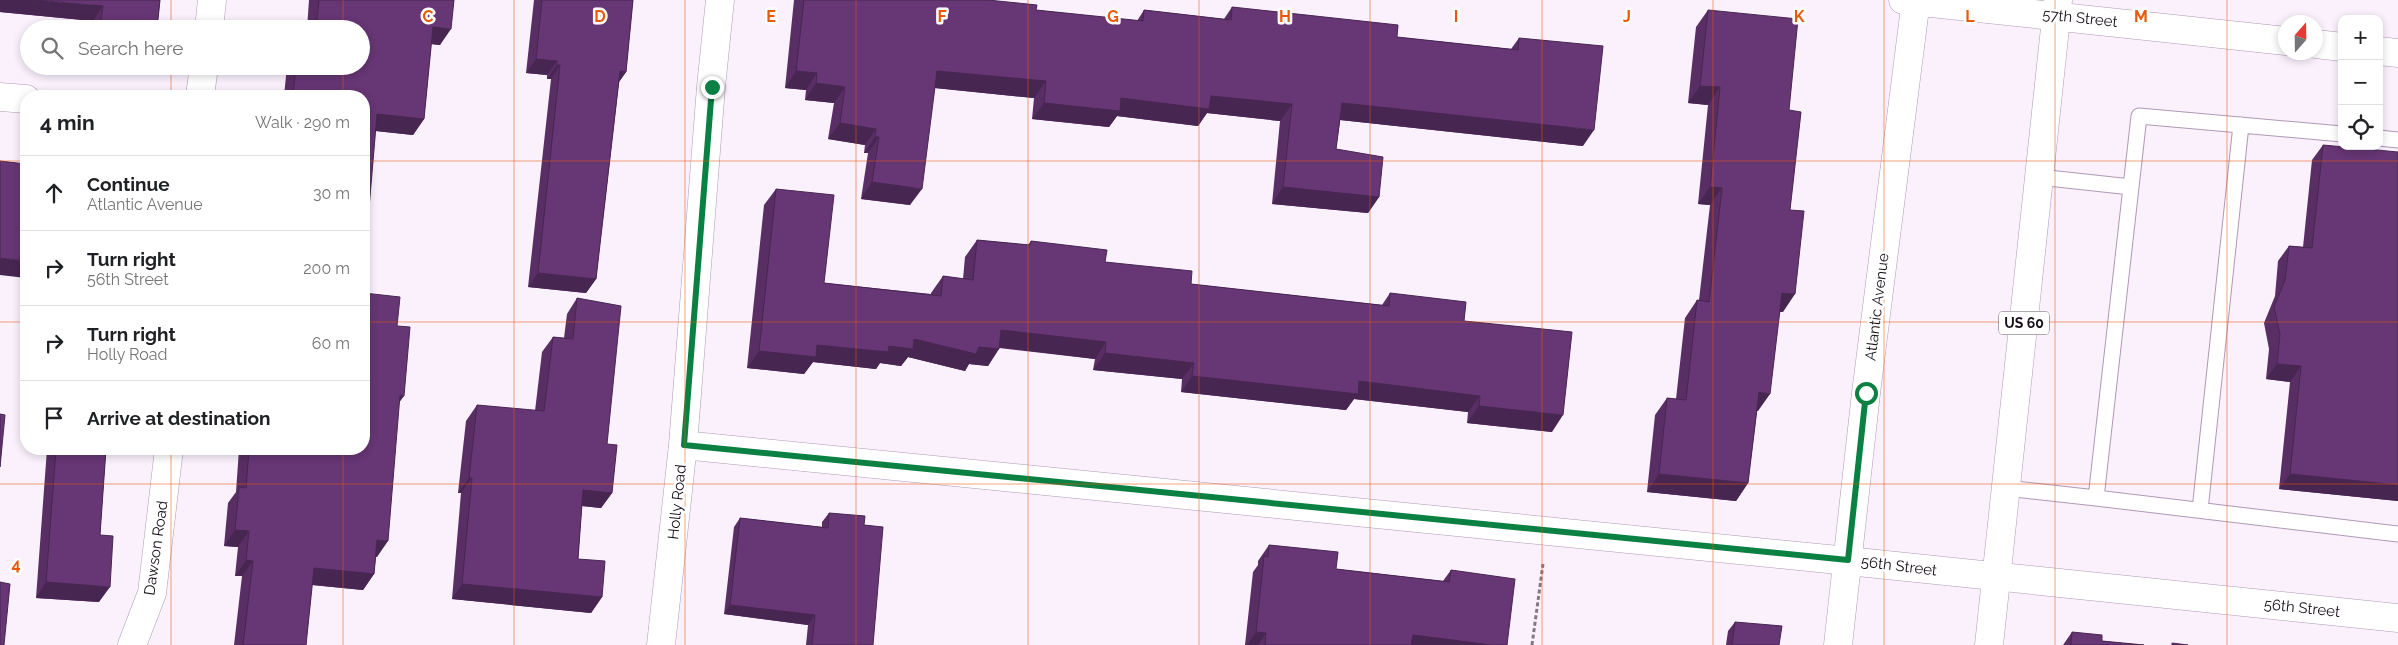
<!DOCTYPE html>
<meta charset="utf-8">
<style>
body{margin:0;font-family:Raleway,sans-serif;background:#f2f2f2;color:#202124}
.controls{position:absolute;right:15px;top:15px;display:grid;overflow:hidden;border-radius:10px;box-shadow:0 2px 8px #0003}
.controls button{width:45px;height:45px;display:grid;place-items:center;padding:0;border:0;border-bottom:1px solid #e0e0e0;background:#fff;color:#202124;font:25px sans-serif}
.compass{position:absolute;left:2278px;top:15px;width:45px;height:45px;border-radius:50%;background:#fff;box-shadow:0 2px 8px #0003;rotate:20deg}
.stop{position:absolute;width:15px;height:15px;margin:-11px;border:4px solid #0b8043;border-radius:50%;background:#fff}
.stop.end{background:#0b8043;border-color:#fff;box-shadow:0 1px 5px #0008}
.list{margin:0;padding:0;list-style:none}
h2{display:flex;justify-content:space-between;align-items:center;height:65px;margin:0;padding:0 20px;font-size:21px}
h2 small{font-size:16px;font-weight:400;color:#757577}
.list li{display:grid;grid-template-columns:32px 1fr auto;gap:15px;align-items:center;box-sizing:border-box;height:75px;padding:0 20px;border-top:1px solid #e0e0e0}
.list b{display:block;font-size:19px;white-space:nowrap}
.list p{margin:0;font-size:16px;white-space:nowrap;color:#757577}
.list em{font-size:16px;font-style:normal;color:#757577}
.icon{flex:none;width:28px;height:28px;fill:none;stroke:currentColor;stroke-width:2;stroke-linecap:round;stroke-linejoin:round}
.map{position:relative;flex:none;width:2398px;height:645px;overflow:hidden}
.search{position:absolute;background:#fff;box-shadow:0 2px 8px #0003;left:20px;top:20px;width:350px;height:55px;display:flex;align-items:center;gap:12px;box-sizing:border-box;padding:0 18px;border-radius:28px;color:#757577;font-size:19px}
.panel{position:absolute;background:#fff;box-shadow:0 2px 8px #0003;left:20px;top:90px;width:350px;height:365px;border-radius:20px}
.map>svg:first-child{display:block}
.lines{fill:none;stroke-linecap:round;stroke-linejoin:round}
.lane-casing{stroke:#af99b5;stroke-width:17}
.street-casing{stroke:#af99b5;stroke-width:29}
.highway-casing{stroke:#af99b5;stroke-width:29}
.path{stroke:#807983;stroke-width:3;stroke-dasharray:4 2.5;stroke-linecap:butt}
.lane{stroke:#fff;stroke-width:15}
.street{stroke:#fff;stroke-width:28}
.highway{stroke:#fff;stroke-width:28}
.wall{fill:#592e65}
.shaded-wall{fill:#482652}
.building{fill:#673675;stroke:#482652}
.route{stroke:#0b8043;stroke-width:6}
.grid{fill:none;stroke:#e8590c;stroke-width:1;stroke-opacity:0.55}
.labels{text-anchor:middle;dominant-baseline:central;stroke-width:5;stroke-linejoin:round;paint-order:stroke}
.shield{fill:#fff;stroke:#5b565d;stroke-width:1}
.shield-label{font-size:14px;font-weight:bold;fill:#150e18}
.street-label{font-size:15px;fill:#150e18;stroke:#fff}
.grid-label{font-size:16px;text-anchor:middle;font-weight:bold;fill:#e8590c;stroke:#fff;stroke-width:5;stroke-linejoin:round;paint-order:stroke}
</style>
<div class="map">
<svg width="2398" height="645" viewBox="0 0 2398 645">
<rect width="100%" height="100%" fill="#faf1fd"/>
<g class="lines">
<g class="lane-casing">
<path id="lane" d="M2342,134L2139,116L2096,498L2398,534
M2379,138L2398,140
M2039,177L2131,187
M2006,488L2096,498
M2200,510L2241,125"/>
</g>
<g class="street-casing">
<path id="street" d="M1903,0L2286,41
M209,29L212,0
M2316,44L2342,47
M2379,51L2398,53
M200,96L204,66
M0,97L26,99
M683,445L1848,561L2398,618
M132,645L152,593L169,449
M661,645L683,445L711,87L720,0
M1838,645L1866,393L1916,0"/>
</g>
<g class="highway-casing">
<path id="highway" d="M1989,645L2058,0"/>
</g>
<path class="path" d="M1532,645L1543,564"/>
<use href="#lane" class="lane"/>
<use href="#street" class="street"/>
<use href="#highway" class="highway"/>
</g>
<path class="wall" d="M160,0L157,29H92L93,21L0,12Z
M309,0H454L440,45L431,44L424,119L413,135L376,131L364,96H284L287,66H361V29H307Z
M534,0H633L626,72L619,82L596,279L586,293L528,287L551,79H547V75L526,73Z
M794,0H988L1036,10L1137,21L1144,10L1224,19L1232,7L1397,37L1511,49L1519,38L1583,146L1340,120L1336,149L1379,197L1368,213L1272,204L1280,121L1207,113L1198,126L1117,116L1109,127L1032,119L1034,98L935,88L910,205L861,199L868,153H864L865,145L828,139L834,103L805,100L806,90L785,88Z
M1708,10L1789,110L1790,210L1783,312H1780L1758,411H1757L1748,483L1736,501L1647,492L1655,415L1667,398L1676,399L1685,318L1697,300H1699L1710,205L1698,204L1708,105L1688,103L1696,27Z
M2323,145L2398,501L2279,489L2290,382L2266,379L2269,349L2264,323L2275,296L2278,261L2289,246L2303,247L2312,160Z
M776,189L824,283L931,294V293L943,276L963,279L965,257L977,240L1028,245L1031,241L1105,262L1191,284L1382,305L1390,293L1464,321L1552,432L1467,423L1468,412L1354,399L1346,410L1181,392L1182,379L1093,370L1095,359L999,348L988,366L969,364L965,371L908,357L901,366L880,363L876,369L813,362L804,374L747,368L764,205Z
M577,298L607,444L612,493L601,508L582,506L578,559L602,597L591,613L452,599L461,493H458L466,421L477,405L535,411L542,352L553,337L564,338L567,314Z
M397,326L399,403L377,557H376L374,574L363,590L312,585L306,645H234L242,576H235L238,547L224,546L228,503L236,492L239,449H364Z
M47,449H106L100,535L99,602L36,598Z
M829,513L864,525L873,645H806L808,625L724,614L734,527L740,518L822,527V522Z
M1269,545L1336,569L1443,581L1451,570L1507,645H1245L1253,572L1258,565V561Z
M1735,622L1779,645H1726L1728,631Z
M2072,632L2102,641L2144,645H2063Z"/>
<path class="shaded-wall" d="M0,0H35L103,6L93,21L0,12Z
M433,27L451,29L440,45L422,43Z
M536,59L557,61L547,75L526,73Z
M557,65H560L551,79H547Z
M620,71L626,72L616,86Z
M796,71L817,73L806,90L785,88Z
M937,71L1046,81L1034,98L925,87Z
M816,83L845,87L834,103L805,100Z
M1700,86L1720,87L1708,105L1688,103Z
M1211,96L1292,104L1280,121L1207,113L1198,126L1117,116L1109,127L1032,119L1044,103L1121,98Z
M1342,103L1594,130L1583,146L1331,119Z
M377,114L424,119L413,135L366,130Z
M840,123L876,129L865,145L828,139Z
M875,137H879L868,153H864Z
M872,182L922,189L910,205L861,199Z
M1283,187L1379,197L1368,213L1272,204Z
M1710,187L1722,188L1710,205L1698,204Z
M0,258L26,261V278L0,275Z
M538,273L596,279L586,293L528,287Z
M1782,293L1795,294L1783,312L1770,310Z
M1001,330L1106,342L1095,359L989,346Z
M914,339L999,349L988,366L969,364L965,371L908,357L901,366L880,363L876,369L813,362L804,374L747,368L759,351L817,345L889,346Z
M1105,353L1194,363L1182,379L1093,370Z
M2277,364L2301,366L2290,382L2266,379Z
M1192,376L1359,381L1480,396L1468,412L1354,399L1346,410L1181,392Z
M1759,392L1770,394L1758,411L1747,410Z
M400,395L404,396L393,411Z
M1479,406L1563,415L1552,432L1467,423Z
M1659,474L1748,483L1736,501L1647,492Z
M2290,474L2398,485V501L2279,489Z
M469,478H472L461,493H458Z
M583,490L612,493L601,508L572,505Z
M235,530L249,531L238,547L224,546Z
M377,540L388,541L377,557L366,556Z
M246,560L253,561L242,576H235Z
M314,568L374,574L363,590L303,584Z
M46,582L110,587L99,602L36,598Z
M462,584L602,597L591,613L452,599Z
M730,605L815,615L808,625L724,614Z
M1256,632L1266,633L1258,645H1247Z
M1413,635L1491,645H1405Z"/>
<path class="building" d="M35,0H160L157,29H100L103,6Z
M319,0H454L451,29L433,27L424,119L377,114L364,267V96H293L296,66H361V29H316Z
M542,0H633L626,72L620,71L596,279L538,273L560,65H557V61L536,59Z
M804,0H988L1037,5L1036,10L1143,21L1144,10L1231,20L1232,7L1398,25L1397,37L1518,50L1519,38L1603,46L1594,130L1342,103L1336,149L1383,157L1379,197L1283,187L1292,104L1211,96L1209,109L1121,98L1120,111L1044,103L1046,81L937,71L922,189L872,182L879,137H875L876,129L840,123L845,87L816,83L817,73L796,71Z
M1708,10L1798,19L1789,110L1801,112L1790,210L1804,211L1795,294L1782,293L1770,394L1759,392L1748,483L1659,474L1667,398L1686,400L1697,300L1709,302L1722,188L1710,187L1720,87L1700,86Z
M2323,145L2398,152V485L2290,474L2301,366L2277,364L2280,334L2274,307L2285,280L2289,246L2312,248Z
M0,161L26,164V261L0,258Z
M776,189L834,195L824,283L941,296L943,276L973,280L977,240L1030,245L1031,241L1107,250L1105,262L1192,271L1191,284L1389,306L1390,293L1466,302L1464,321L1572,332L1563,415L1479,406L1480,396L1359,381L1358,394L1192,376L1194,363L1105,353L1106,342L1001,330L999,349L979,347L976,354L914,339L913,349L889,346L888,352L817,345L816,357L759,351Z
M364,293L400,297L397,326L410,327L404,396L400,395L388,541L377,540L374,574L314,568L306,645H243L253,561L246,560L249,531L235,530L239,487L246,488L249,449H364Z
M577,298L621,306L607,444L617,445L612,493L583,490L578,559L605,561L602,597L462,584L472,478H469L477,405L544,411L553,337L573,339Z
M0,414L5,415L0,467Z
M56,449H106L100,535L113,536L110,587L46,582Z
M829,513L865,516L864,525L883,527L873,645H812L815,615L730,605L740,518L828,528Z
M1269,545L1338,552L1336,569L1449,582L1451,570L1515,579L1507,645H1491L1413,635L1411,645H1265L1266,633L1256,632L1264,556L1268,557Z
M0,582L10,584L4,645H0Z
M1735,622L1782,626L1779,645H1732Z
M2072,632L2102,635V641L2144,645H2071Z
M2172,643L2188,645H2172Z"/>
<g class="lines">
<path class="route" d="M712,87L684,445L1848,560L1866,393"/>
</g>
<path class="grid" d="M171,0V29M343,0V29M514,0V645M685,0V645M856,0V645M1028,0V645M1199,0V645M1370,0V645M1542,0V645M1713,0V645M1884,0V645M2055,0V645M2227,0V645M171,66V96M343,66V96M0,161H26M364,161H2398M0,322H26M364,322H2398M171,449V645M343,449V645M0,484H2398"/>
<g class="labels">
<rect class="shield" x="1999" y="311.5" width="50" height="23" rx="4"/>
<g class="shield-label">
<text x="2024" y="323">US 60</text>
</g>
<g class="street-label">
<text transform="translate(2080 18) rotate(6)">57th Street</text>
<text transform="translate(1877 307) rotate(-83)">Atlantic Avenue</text>
<text transform="translate(677 502) rotate(-84)">Holly Road</text>
<text transform="translate(156 548) rotate(-82)">Dawson Road</text>
<text transform="translate(1899 566) rotate(7)">56th Street</text>
<text transform="translate(2302 608) rotate(6)">56th Street</text>
</g>
</g>
<g class="grid-label">
<text x="428" y="22">C</text>
<text x="600" y="22">D</text>
<text x="771" y="22">E</text>
<text x="942" y="22">F</text>
<text x="1113" y="22">G</text>
<text x="1285" y="22">H</text>
<text x="1456" y="22">I</text>
<text x="1627" y="22">J</text>
<text x="1799" y="22">K</text>
<text x="1970" y="22">L</text>
<text x="2141" y="22">M</text>
<text x="16" y="570">4</text>
</g>
</svg>
<div class="controls">
<button>+</button>
<button>−</button>
<button><svg class="icon" aria-label="locate" viewBox="0 0 24 24"><circle cx="12" cy="12" r="6"/><path d="M12 2v4M12 18v4M2 12h4M18 12h4"/></svg></button>
</div>
<svg class="compass" viewBox="-18 -18 36 36"><path d="M0-13l5 13h-10z" fill="#e53935"/><path d="M0 13l5-13h-10z" fill="#757577"/></svg>
<div class="stop" style="left:1866px;top:393px"></div>
<div class="stop end" style="left:712px;top:87px"></div>
<div class="search"><svg class="icon" aria-label="search" viewBox="0 0 24 24"><circle cx="10" cy="10" r="6"/><path d="M15 15l6 6"/></svg>Search here</div>
<section class="panel">
<h2>4 min<small>Walk · 290 m</small></h2>
<ul class="list">
<li><svg class="icon" aria-label="ahead" viewBox="0 0 24 24"><path d="M12 20V5M6 11l6-6 6 6"/></svg><div><b>Continue</b><p>Atlantic Avenue</p></div><em>30 m</em></li>
<li><svg class="icon" aria-label="right" viewBox="0 0 24 24"><path d="M7 20v-9h11M14 6l5 5-5 5"/></svg><div><b>Turn right</b><p>56th Street</p></div><em>200 m</em></li>
<li><svg class="icon" aria-label="right" viewBox="0 0 24 24"><path d="M7 20v-9h11M14 6l5 5-5 5"/></svg><div><b>Turn right</b><p>Holly Road</p></div><em>60 m</em></li>
<li><svg class="icon" aria-label="arrive" viewBox="0 0 24 24"><path d="M6 21V4h12l-3 4 3 4H6"/></svg><div><b>Arrive at destination</b></div></li>
</ul>
</section>
</div>
